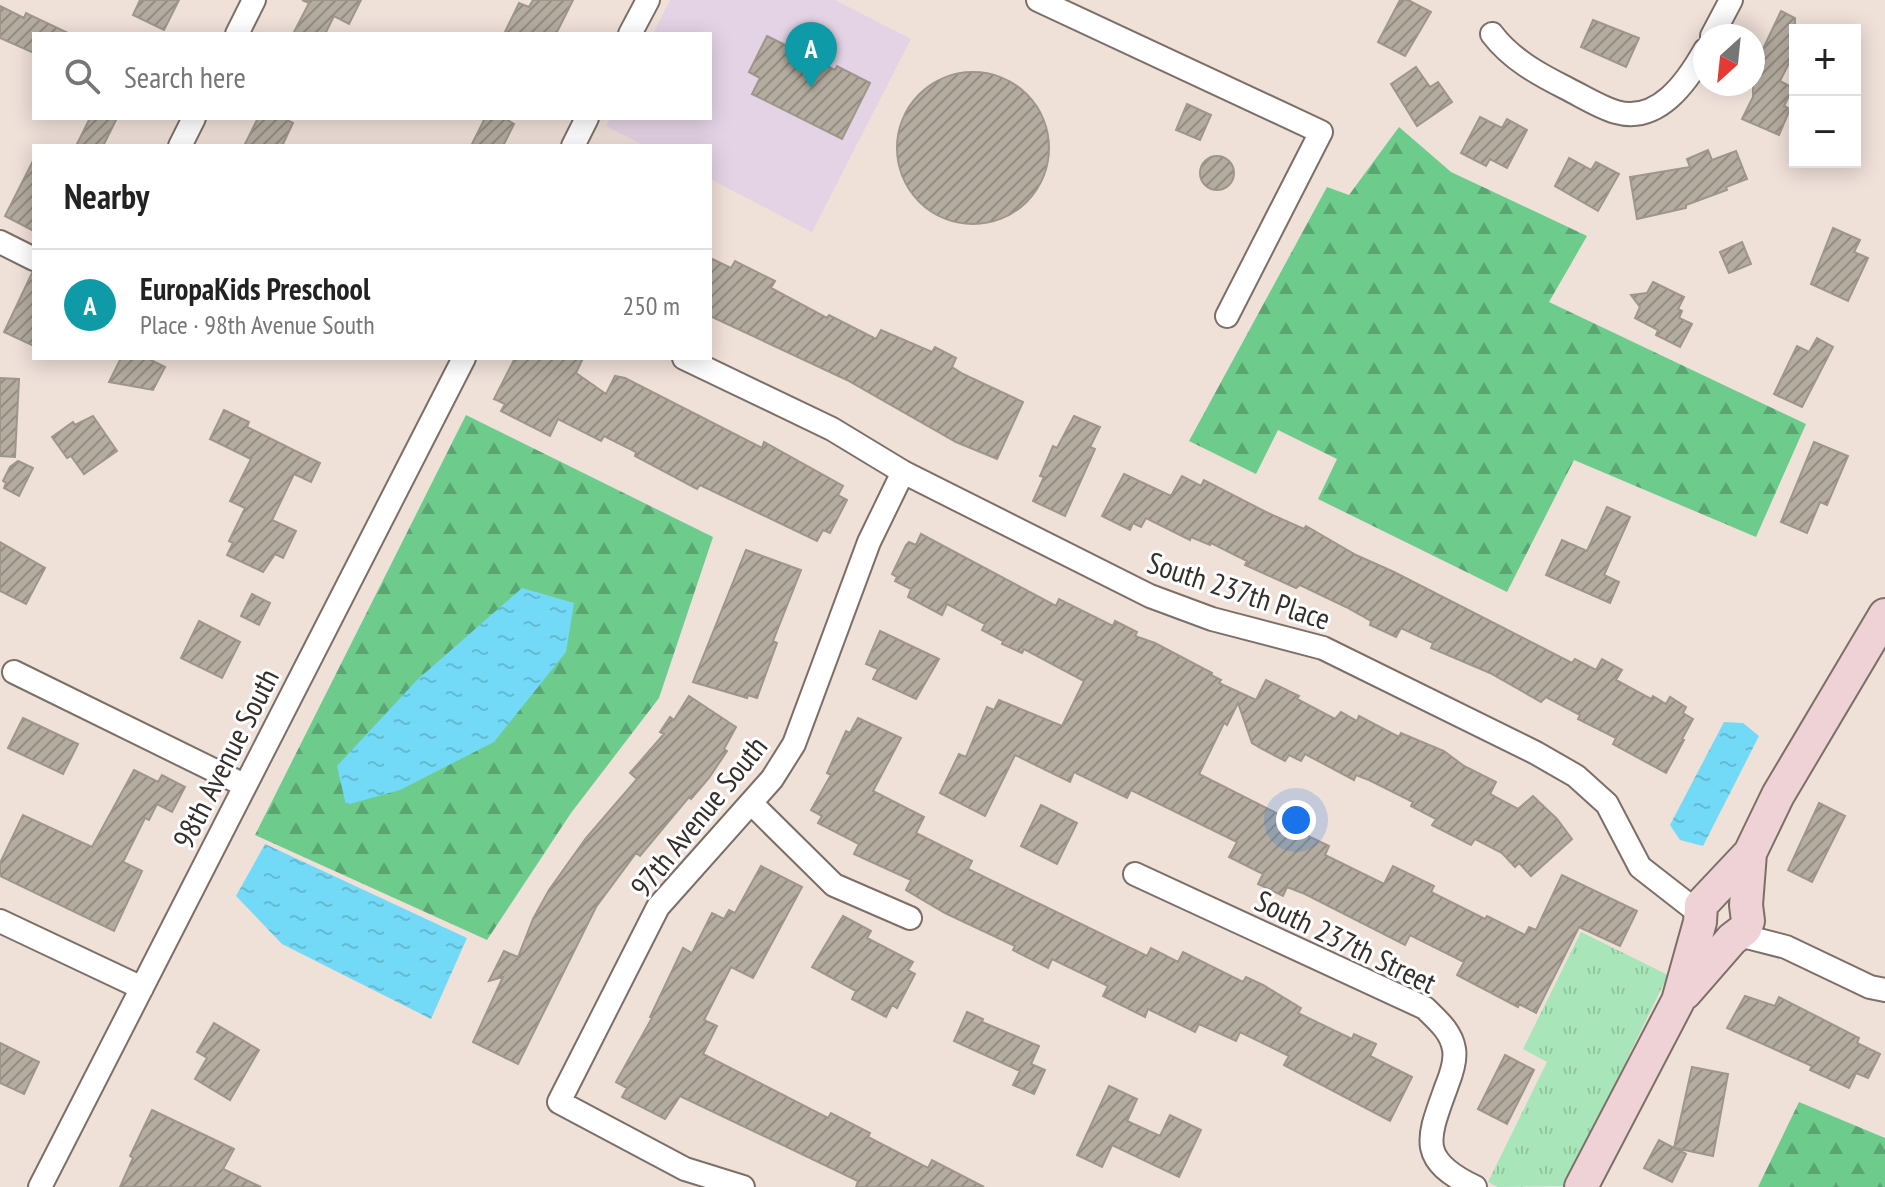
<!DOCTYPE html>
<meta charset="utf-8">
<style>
body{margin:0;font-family:"PT Sans Narrow",sans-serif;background:#f6f6f6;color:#222}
.controls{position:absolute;right:24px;top:24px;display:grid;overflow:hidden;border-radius:0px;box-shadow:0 4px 20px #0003}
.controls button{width:72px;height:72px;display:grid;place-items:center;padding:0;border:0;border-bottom:2px solid #e0e0e0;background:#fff;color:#222;font:40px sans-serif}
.compass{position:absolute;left:1693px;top:24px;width:72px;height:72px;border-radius:50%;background:#fff;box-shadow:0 4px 20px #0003;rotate:207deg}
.you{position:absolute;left:1296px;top:820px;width:28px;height:28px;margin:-20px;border:6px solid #fff;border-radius:50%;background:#1a73e8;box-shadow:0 0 0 12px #1a73e833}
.badge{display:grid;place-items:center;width:52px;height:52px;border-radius:50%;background:#db2777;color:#fff;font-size:26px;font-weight:700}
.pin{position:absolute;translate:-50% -66px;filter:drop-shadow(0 2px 4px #0008)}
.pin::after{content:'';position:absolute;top:42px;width:28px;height:24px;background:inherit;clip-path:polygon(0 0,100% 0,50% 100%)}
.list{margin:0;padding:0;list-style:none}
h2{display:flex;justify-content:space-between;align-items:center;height:104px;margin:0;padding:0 32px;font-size:34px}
h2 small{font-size:26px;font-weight:400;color:#767676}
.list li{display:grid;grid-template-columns:52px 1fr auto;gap:24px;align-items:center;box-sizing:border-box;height:112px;padding:0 32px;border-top:2px solid #e0e0e0}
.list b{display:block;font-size:30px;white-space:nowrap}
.list p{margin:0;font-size:26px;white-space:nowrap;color:#767676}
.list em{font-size:26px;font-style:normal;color:#767676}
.icon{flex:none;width:44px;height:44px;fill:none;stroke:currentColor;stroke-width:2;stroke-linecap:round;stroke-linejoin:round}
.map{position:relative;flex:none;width:1885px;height:1187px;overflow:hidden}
.search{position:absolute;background:#fff;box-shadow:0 4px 20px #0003;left:32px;top:32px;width:680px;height:88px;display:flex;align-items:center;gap:20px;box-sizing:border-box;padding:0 28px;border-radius:0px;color:#767676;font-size:30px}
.panel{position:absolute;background:#fff;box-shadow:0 4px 20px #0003;left:32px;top:144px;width:680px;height:216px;border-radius:0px}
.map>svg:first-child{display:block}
.commercial{fill:#e4d3e5}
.forest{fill:url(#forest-firs)}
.park{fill:url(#park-tufts)}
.water{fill:url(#water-ripples)}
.building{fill:url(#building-hatch);stroke:#9e968a;stroke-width:2}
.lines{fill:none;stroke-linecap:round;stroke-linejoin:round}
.street-casing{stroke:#7c6f68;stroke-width:26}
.secondary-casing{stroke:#7c6f68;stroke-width:36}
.street{stroke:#fff;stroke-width:22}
.secondary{stroke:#eed2d6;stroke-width:32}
.labels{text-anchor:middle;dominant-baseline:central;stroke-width:6;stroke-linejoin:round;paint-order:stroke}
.street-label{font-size:30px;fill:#342f2c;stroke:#fff}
</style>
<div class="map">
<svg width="1885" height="1187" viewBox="0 0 1885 1187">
<defs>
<pattern id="forest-firs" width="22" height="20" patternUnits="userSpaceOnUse" patternTransform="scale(2)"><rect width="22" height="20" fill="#6dcc8b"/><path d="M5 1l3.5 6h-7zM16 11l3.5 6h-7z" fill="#5aa672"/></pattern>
<pattern id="park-tufts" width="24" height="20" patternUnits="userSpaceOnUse" patternTransform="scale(2)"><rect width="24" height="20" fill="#a8e5b8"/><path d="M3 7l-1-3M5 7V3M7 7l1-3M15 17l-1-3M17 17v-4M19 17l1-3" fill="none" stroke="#91c59e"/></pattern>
<pattern id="water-ripples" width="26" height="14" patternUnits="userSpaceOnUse" patternTransform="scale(2)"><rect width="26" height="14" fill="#72daf6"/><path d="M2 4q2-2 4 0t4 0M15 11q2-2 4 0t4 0" fill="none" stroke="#63bbd3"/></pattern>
<pattern id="building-hatch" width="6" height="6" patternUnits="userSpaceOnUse" patternTransform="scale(2)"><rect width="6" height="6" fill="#b4ac9f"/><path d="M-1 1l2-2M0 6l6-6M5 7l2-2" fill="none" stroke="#938c82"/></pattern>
</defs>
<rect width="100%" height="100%" fill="#efe0d8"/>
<path class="commercial" d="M670,0H835L911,39L812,232L710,179V146H645L606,126L610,118H710V34H653Z"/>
<path class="forest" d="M1399,127L1451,172L1587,236L1549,302L1806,424L1756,537L1574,460L1507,592L1318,499L1337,459L1278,430L1256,474L1189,441L1327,187L1349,195Z
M466,415L713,537L659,698L571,813L487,940L255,835Z
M1799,1102L1885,1138V1187H1758Z"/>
<path class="park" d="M1581,932L1668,975L1565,1186L1498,1187L1488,1182L1547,1062L1523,1049Z"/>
<path class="water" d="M522,588L574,603L566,652L494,742L400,790L346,805L337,766L417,680Z
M1724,722L1743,723L1759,736L1703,846L1680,840L1670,825Z
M265,844L467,938L431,1019L282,944L236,896Z"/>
<path class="building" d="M140,0H179L164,30L133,15Z
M302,0H361L349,24L334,16L325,34H293L309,3Z
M533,0H573L556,34H504L519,3L529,7Z
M1400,0H1408L1431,12L1405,56L1378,42Z
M0,6L24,18L26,13L70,34H34V53L0,38Z
M1781,11L1795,18V51L1780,81L1793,88L1784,106L1790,109L1779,135L1742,119L1753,97V70Z
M1593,20L1639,38L1626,67L1581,47Z
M767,36L835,70L837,66L870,83L842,139L752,94L760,78L749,72Z
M1416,67L1430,87L1438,82L1452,102L1417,126L1391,84Z
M897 148a76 76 0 1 1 152 0a76 76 0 1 1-152 0Z
M1187,104L1211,115L1200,140L1176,130Z
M1480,117L1502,128L1507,119L1527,130L1507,168L1490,159L1486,166L1461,153Z
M90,118H117L103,146H76Z
M258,118H283L293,123L282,146H244Z
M485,118H504L514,124L503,146H471Z
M1708,150L1712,160L1736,151L1747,179L1726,187L1727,190L1686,205V208L1637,219L1630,177L1690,167L1687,159Z
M1200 173a17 17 0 1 1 34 0a17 17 0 1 1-34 0Z
M1569,158L1591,170L1596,162L1619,174L1598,211L1555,186Z
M34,159V231L5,216Z
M1833,228L1860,240L1854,252L1868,258L1848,301L1811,284Z
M1742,242L1751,264L1729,273L1720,252Z
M710,258L731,268L735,261L775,281L771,288L827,318L829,315L876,339L881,330L932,352L935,347L956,358L952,367L963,374L1023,402L997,459L956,442L847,380L710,316Z
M32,273H34V346L4,332Z
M1653,282L1684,297L1678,309L1682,311L1679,318L1692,324L1680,347L1656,335L1658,330L1635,318L1640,307L1631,295L1647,293Z
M1817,338L1833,347L1802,407L1774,394L1797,346L1809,352Z
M121,358H147L165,367L153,390L109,382Z
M515,358H583L576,373L606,394L615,376L625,378L762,448L764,442L843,486L838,495L847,500L830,533L823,530L817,541L700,485L697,489L635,456L636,452L604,436L601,441L558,419L550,436L501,411L505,404L494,399Z
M0,378L19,379L15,457L0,456Z
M224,410L249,422L247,427L320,463L311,482L294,474L272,520L296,531L283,558L275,554L263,572L227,555L233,543L229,541L245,508L230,501L251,459L210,439Z
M93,416L117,451L84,474L71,456L67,458L52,437L73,422L75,425Z
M1074,416L1100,427L1090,447L1095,449L1065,516L1033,501L1044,477L1040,476L1053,446L1057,448Z
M1814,442L1848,456L1827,505L1820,502L1807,533L1781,522Z
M18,461L33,468L19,496L4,488L6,483L3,481L10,467Z
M1124,474L1171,496L1182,476L1201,486L1204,480L1268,513L1304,529L1306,526L1356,555L1394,572L1572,663L1575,659L1596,670L1602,659L1622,670L1616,680L1651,699L1653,696L1666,704L1670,697L1686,707L1683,713L1693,719L1682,739L1684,740L1666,773L1613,744L1616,738L1578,719L1580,715L1546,697L1541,702L1490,673L1431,648L1433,643L1401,628L1396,637L1370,625L1371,621L1346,607L1300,585L1296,588L1245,565L1247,561L1211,543L1210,545L1191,537L1190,540L1146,518L1141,527L1133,523L1130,530L1102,516Z
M1607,507L1630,517L1604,575L1619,582L1610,603L1546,575L1562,540L1587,551Z
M921,534L1056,606L1059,599L1113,626L1115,621L1137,632L1135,636L1155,643L1191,662L1212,673L1211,675L1221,680L1219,683L1256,700L1266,680L1299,696L1297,699L1335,719L1341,712L1357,721L1359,716L1399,737L1401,733L1444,751L1464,766L1496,782L1490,794L1518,809L1533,796L1557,819L1572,839L1531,876L1519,863L1515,867L1502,853L1475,839L1471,845L1432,825L1436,819L1411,806L1413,802L1369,780L1356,775L1354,780L1305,754L1301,761L1289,755L1285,761L1262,749L1252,743L1238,703L1227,725L1224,723L1199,774L1282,816L1279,822L1329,846L1325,855L1384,884L1393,866L1434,886L1431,892L1485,919L1487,916L1525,935L1529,927L1536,930L1562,875L1637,911L1620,946L1579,927L1536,1013L1519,1004L1518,1007L1457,975L1464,962L1410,935L1405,945L1305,894L1287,887L1283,896L1258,884L1263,874L1229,857L1237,842L1131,790L1127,798L1074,772L1070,782L1015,755L985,816L940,793L959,754L966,757L987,707L994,710L999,700L1062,726L1084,681L1024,649L1022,653L1002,644L1003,641L982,630L985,624L947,604L942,615L908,597L911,589L895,581L897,577L892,574L906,545L909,542L916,545Z
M0,542L45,568L26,604L0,591Z
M746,550L801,570L773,641L777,643L757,698L748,695L747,698L693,682Z
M252,594L270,603L259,625L241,616Z
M199,621L240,642L222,678L181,658Z
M880,631L939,659L916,699L873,679L878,669L866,664Z
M689,696L736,727L724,749L727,751L709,778L691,799L689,797L640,856L636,853L596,907L518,1064L473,1042L503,977L489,981L504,951L518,957L533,919L549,890L586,838L637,779L630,773L664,734L660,732L670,717L674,720Z
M23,718L78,744L63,774L8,748Z
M858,718L901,738L873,791L924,817L916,833L972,861L968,869L1147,956L1151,948L1178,962L1183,952L1243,982L1246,977L1263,985L1301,1008L1298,1013L1352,1039L1354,1034L1376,1044L1370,1056L1412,1077L1390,1121L1284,1065L1289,1056L1240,1032L1236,1041L1199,1024L1195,1032L1148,1009L1145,1017L1103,996L1108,986L1052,959L1048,968L1013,950L1015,946L945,913L906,890L911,880L854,854L859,844L818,823L822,816L811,810L831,775L827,773L846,731L850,733Z
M134,770L158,782L162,775L185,787L172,812L157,804L149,820L145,818L123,862L142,871L114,931L0,876V863L23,815L92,847Z
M1819,803L1845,816L1812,882L1788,870Z
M1041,805L1077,823L1057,864L1021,846Z
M761,866L802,887L753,978L731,967L704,1020L717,1026L703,1054L828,1118L831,1113L870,1133L868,1137L928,1168L932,1160L984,1187H856L858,1181L680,1096L665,1119L622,1097L627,1088L616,1082L652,1018L650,1017L683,948L692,953L712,913L724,919L729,910L735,913Z
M843,916L871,931L867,938L913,962L908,970L915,974L897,1008L892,1005L886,1017L852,999L856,991L812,967Z
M1745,996L1775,1006L1779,997L1859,1038L1857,1043L1880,1054L1868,1078L1856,1073L1849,1088L1810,1070L1812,1066L1727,1028Z
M967,1012L983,1019L982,1022L1039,1046L1031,1064L1045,1070L1034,1094L1013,1085L1020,1071L954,1041Z
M214,1023L259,1050L230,1100L195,1079L207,1058L197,1052Z
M0,1043L39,1062L24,1094L0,1083Z
M1505,1055L1534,1070L1507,1124L1478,1109Z
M1692,1067L1728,1074L1713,1156L1675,1148L1686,1154L1672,1182L1644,1168L1659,1140L1674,1148Z
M1109,1086L1137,1099L1127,1121L1160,1136L1170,1115L1201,1130L1179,1177L1112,1145L1102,1167L1077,1155Z
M152,1110L234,1149L223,1169L261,1187H120L133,1158L130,1156Z"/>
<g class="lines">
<g class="street-casing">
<path id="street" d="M1038,0L1321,132L1227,316
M237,34L254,0
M630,34L648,0
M1492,34C1511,59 1538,74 1566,88C1582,96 1599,107 1616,112C1658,124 1687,82 1705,50
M1712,36L1731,0
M180,146L194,118
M573,146L587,118
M0,242L34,259
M684,358L832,429L903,472L1150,596L1212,619L1323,648L1536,753L1576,776L1607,804L1640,867L1699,913
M14,672L244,785
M751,803L834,885L910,918
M1135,874L1425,1008C1437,1020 1451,1031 1454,1049C1456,1060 1451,1075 1447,1085C1428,1138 1416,1159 1475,1187
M0,921L142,988
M1739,935L1786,947L1870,987L1885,990
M40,1187C181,910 323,635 464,358
M743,1187L685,1169L559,1102L658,907L772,779L794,744L869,542L903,472"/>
</g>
<g class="secondary-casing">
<path id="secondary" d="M1685,993L1732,939L1745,929L1748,921L1746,905L1750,853
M1581,1187L1678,1001L1700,922L1701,905L1750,853L1778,795L1885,615"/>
</g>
<use href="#street" class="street"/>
<use href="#secondary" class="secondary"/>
</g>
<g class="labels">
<g class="street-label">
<text transform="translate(1239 590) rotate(18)">South 237th Place</text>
<text transform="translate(225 758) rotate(-63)">98th Avenue South</text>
<text transform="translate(698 816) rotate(-51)">97th Avenue South</text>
<text transform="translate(1346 941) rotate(26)">South 237th Street</text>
</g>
</g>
</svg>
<div class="controls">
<button>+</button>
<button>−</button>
</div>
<svg class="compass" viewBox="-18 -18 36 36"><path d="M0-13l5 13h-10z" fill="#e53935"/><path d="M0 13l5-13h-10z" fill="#767676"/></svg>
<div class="you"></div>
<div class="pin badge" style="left:811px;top:88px;background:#0f9aa8">A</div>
<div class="search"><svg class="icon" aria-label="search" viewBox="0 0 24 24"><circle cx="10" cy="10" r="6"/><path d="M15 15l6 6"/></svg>Search here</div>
<section class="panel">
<h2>Nearby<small></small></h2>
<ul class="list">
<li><span class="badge" style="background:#0f9aa8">A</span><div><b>EuropaKids Preschool</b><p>Place · 98th Avenue South</p></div><em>250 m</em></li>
</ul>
</section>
</div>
